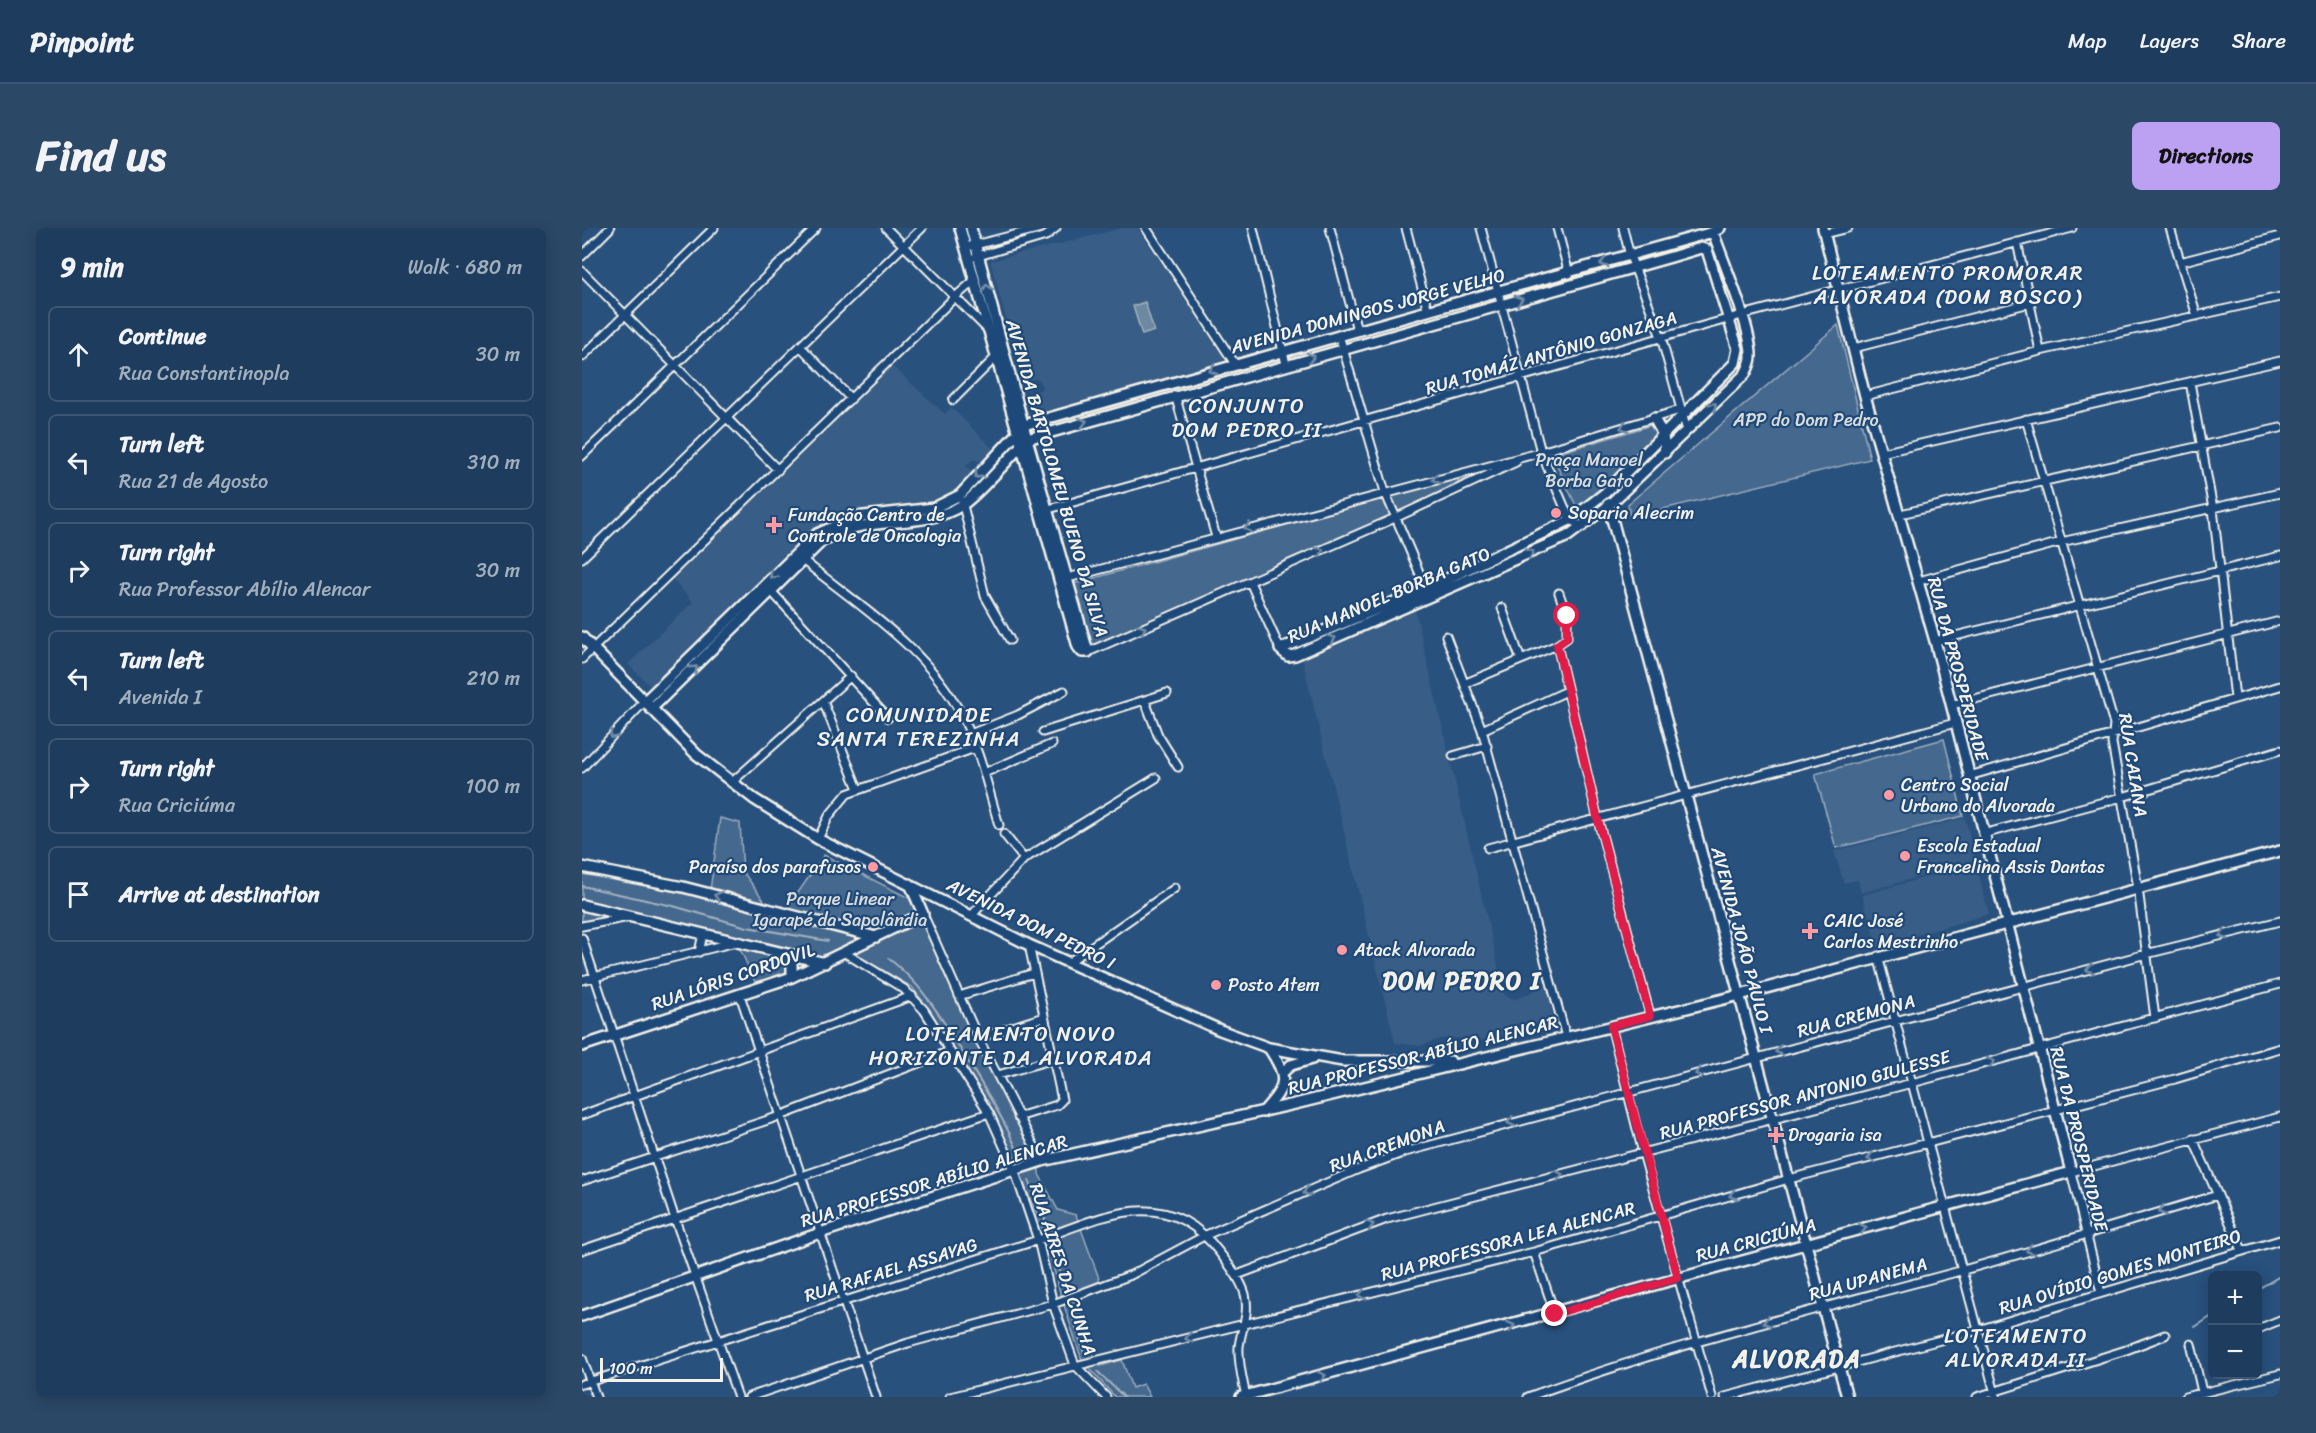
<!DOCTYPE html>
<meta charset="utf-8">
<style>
body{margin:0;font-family:Sriracha,sans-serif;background:#2b4867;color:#f1f3f6}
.controls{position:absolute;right:18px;bottom:18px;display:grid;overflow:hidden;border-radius:9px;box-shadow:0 3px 15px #0003}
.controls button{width:54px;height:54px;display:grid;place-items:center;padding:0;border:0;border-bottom:2px solid #3c5673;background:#1e3d5e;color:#f1f3f6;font:30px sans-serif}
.scale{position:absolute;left:18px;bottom:15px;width:123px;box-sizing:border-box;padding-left:6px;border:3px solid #f4f1e8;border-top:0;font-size:16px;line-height:21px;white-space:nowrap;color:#f4f1e8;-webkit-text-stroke:4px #1f4a7a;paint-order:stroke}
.stop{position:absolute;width:18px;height:18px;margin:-14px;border:4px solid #e11d48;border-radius:50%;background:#fff}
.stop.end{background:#e11d48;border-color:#fff;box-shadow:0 2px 6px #0008}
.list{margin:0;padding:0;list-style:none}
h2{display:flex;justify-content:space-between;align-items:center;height:78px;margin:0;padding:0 24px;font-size:26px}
h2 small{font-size:20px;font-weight:400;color:#a1aebc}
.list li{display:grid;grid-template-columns:39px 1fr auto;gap:18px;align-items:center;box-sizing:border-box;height:96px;margin:0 12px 12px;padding:0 12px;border:2px solid #3c5673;border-radius:9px}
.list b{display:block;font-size:22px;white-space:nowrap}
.list p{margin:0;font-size:20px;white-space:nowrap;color:#a1aebc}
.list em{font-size:20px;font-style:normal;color:#a1aebc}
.icon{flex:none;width:33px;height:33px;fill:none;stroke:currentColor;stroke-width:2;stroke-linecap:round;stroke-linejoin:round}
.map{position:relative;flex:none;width:1698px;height:1169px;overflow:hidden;border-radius:9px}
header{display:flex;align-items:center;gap:36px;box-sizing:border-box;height:84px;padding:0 30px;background:#1e3d5e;border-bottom:2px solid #3c5673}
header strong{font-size:28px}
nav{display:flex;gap:33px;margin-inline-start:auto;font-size:21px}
.intro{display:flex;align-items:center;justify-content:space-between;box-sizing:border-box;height:144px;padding:0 36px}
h1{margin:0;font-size:42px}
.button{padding:15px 27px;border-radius:9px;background:#bca0f2;color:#111;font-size:21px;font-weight:700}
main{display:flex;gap:36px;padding:0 36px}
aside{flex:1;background:#1e3d5e;border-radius:9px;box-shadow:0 3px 15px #0003}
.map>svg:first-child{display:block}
.built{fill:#375d86}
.green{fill:#45688e;stroke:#9cacbb;stroke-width:1.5}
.water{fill:#6e88a2;stroke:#a4b2be;stroke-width:1.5}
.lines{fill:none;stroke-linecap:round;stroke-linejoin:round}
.stream{stroke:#a4b2be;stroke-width:2}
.street-casing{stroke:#f4f1e8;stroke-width:11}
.secondary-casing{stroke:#f4f1e8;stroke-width:14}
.street{stroke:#1f4a7a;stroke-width:7}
.secondary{stroke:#1f4a7a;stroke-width:9}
.oneway{stroke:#748da6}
.route{stroke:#e11d48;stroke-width:8}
.poi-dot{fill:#ff9aa2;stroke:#1f4a7a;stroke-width:2}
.labels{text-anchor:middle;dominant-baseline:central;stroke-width:4.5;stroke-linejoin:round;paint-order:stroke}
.street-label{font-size:18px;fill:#f4f1e8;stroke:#1f4a7a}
.park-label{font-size:18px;fill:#dadcda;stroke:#1f4a7a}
.poi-label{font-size:18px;fill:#f4f1e8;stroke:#1f4a7a;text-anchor:start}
.quarter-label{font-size:21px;letter-spacing:1.5px;fill:#f4f1e8;stroke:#1f4a7a}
.district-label{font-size:24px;font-weight:bold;letter-spacing:1.5px;fill:#f4f1e8;stroke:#1f4a7a}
</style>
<header>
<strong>Pinpoint</strong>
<nav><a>Map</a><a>Layers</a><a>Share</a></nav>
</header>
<div class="intro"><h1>Find us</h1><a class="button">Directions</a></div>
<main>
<aside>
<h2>9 min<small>Walk · 680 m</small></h2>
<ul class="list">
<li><svg class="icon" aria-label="ahead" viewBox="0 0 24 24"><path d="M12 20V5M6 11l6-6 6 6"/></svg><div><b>Continue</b><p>Rua Constantinopla</p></div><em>30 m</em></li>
<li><svg class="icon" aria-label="left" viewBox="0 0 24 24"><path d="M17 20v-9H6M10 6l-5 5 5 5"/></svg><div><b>Turn left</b><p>Rua 21 de Agosto</p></div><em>310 m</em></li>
<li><svg class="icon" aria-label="right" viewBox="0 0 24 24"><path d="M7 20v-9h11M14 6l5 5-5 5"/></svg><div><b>Turn right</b><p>Rua Professor Abílio Alencar</p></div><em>30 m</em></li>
<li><svg class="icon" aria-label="left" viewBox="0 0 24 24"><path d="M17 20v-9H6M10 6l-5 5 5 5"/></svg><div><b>Turn left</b><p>Avenida I</p></div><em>210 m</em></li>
<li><svg class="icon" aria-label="right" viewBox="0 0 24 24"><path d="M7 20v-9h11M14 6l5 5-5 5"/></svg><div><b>Turn right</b><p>Rua Criciúma</p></div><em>100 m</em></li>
<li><svg class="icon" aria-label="arrive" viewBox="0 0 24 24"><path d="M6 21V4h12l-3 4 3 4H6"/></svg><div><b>Arrive at destination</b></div></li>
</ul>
</aside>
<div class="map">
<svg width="1698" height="1169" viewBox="0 0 1698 1169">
<rect width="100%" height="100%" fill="#28517e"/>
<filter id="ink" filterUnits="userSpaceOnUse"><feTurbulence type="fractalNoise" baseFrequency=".0167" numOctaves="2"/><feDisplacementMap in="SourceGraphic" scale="12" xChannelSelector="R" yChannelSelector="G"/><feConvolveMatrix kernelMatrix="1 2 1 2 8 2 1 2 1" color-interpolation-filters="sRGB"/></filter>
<g filter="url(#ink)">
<path class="built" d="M541,0H556L643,131L641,135L453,186L450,184L445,168L460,161L457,151L441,152L408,33Z
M309,137L363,186L369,179L414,224L404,233L390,232L384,238L391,244L390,249L363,269L335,276L280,281L257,287L228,303L69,459L46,436L111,374L90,351Z
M833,381L923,768L934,771L965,757L972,796L887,815L882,810L858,811L838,818L813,815L720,430Z
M1383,590L1394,633L1279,665L1276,652L1262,655L1252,623Z
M1394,635L1407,686L1295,719L1280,667Z"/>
<path class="green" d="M1256,97L1288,231L1048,289L1046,276Z
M1070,197L1076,212L998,286L970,227Z
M906,239L812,287L508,418L491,356L802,270Z
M1362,511L1381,588L1254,620L1233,546Z
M138,590L158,595L161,644L184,675L188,687L200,688L242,627L331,672L457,929V946L476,982L494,987L518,1053L493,1064L511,1126L518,1138L540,1132L550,1160L561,1156L568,1169H533L500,1132L479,1068L462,1004L413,887L349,784L330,759L266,722L221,743L175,758L153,710L46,682L32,691L0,696V646L127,670Z"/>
<path class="water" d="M563,74L572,103L560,107L551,78Z"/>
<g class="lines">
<path class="stream" d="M0,658L91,678L165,699L246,713
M306,730C342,757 362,794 385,832C405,865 426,897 440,934
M447,952L467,1001
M473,1019L481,1058
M1676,1061L1698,1048
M489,1084L502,1125
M1613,1099L1630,1088
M516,1144L542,1169"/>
<g class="street-casing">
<path id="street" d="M304,0L408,104
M564,0L653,136
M671,0L704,136
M748,0L775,102
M824,0L846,83
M899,0L959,224L988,292L1001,299
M975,0L987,46
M1041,0L1048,28L1079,109L1105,203
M1588,0L1615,88
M1242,6L1266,0
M1435,14L1458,123
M389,18L459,0
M0,28L28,0
M393,29L464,8L474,0
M1598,34L1698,8
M0,43L196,242
M757,107L803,264L846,365
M218,118L269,171
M1272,120L1448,75
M0,129L132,0
M1608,154L1631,281L1653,470
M593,167L634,309
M1283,168L1458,123L1698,69
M371,172L414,129
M1444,191L1532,496L1530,515L1556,660L1573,790
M1299,225L1698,133
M0,228L234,0
M380,273L403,368L428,412
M463,282L1160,87L1490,0
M1318,286L1698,200
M217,329C275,377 345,419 380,488C398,522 406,561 417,597
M0,330L340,0
M482,351L949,227L1098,182
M1337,353L1479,314L1698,265
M668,354L698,421
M190,364L306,490
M920,380L939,432
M864,408L900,502L984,809
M1353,413L1698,328
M975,417L1016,592L1068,787
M506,424L813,290L934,234
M0,431L373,69L393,52
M884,455L975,417L985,410V388L977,365
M241,473L276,561
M563,473L576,507L596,539
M1369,477L1698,393
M900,502L985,463
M461,504L585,465
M388,506L436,487L482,463
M871,528L905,518
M0,540L62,474
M402,545L470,516
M1387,548L1698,458
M149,555L269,448
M422,606L442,631
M1401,606L1540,569L1698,522
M236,611L247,588L265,566L393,520
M906,620L1373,495
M341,686L396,810L460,933
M390,687L442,631L574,550
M0,698L47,689
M0,710L93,991L156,1169
M117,724L121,706
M263,725L322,761L342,782L407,885L432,941L456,1012L471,1076L493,1137L524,1169
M1296,728L1414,1169
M487,734L593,660
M0,752L154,714
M158,767L294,1169
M377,768L452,745
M1029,798L1061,925L1130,1169
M396,810L462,789
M416,847L472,831
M0,887L330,768
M436,889L475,877L480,872L447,717
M1611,911L1660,1022
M0,953L198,888L368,823
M0,1022L407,885
M952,1024L973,1086
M655,1047L805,991L1330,855L1698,756
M1519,1065L1489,944L1698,889
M1676,1101L1698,1092
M1609,1116L1620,1164
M0,1130L14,1169
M0,1156L456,1012C523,988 585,955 637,1024C647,1037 658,1050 663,1066C668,1087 659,1100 657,1119C656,1136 661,1153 664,1169
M167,1169L326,1115L471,1076L549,1047L624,1007L777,941L823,924L1564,726L1698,693
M368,1169L952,1024L1207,951L1593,851L1698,820
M946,1169C1087,1117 1233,1082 1378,1043C1465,1019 1550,992 1636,967
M1143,1169L1396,1102L1698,1012
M1395,1169L1544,1122L1583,1107
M1603,1169L1698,1146"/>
</g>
<g class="secondary-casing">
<path id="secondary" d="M378,0L496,419L500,424H506L445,211L389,0
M1072,190L1081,207L1083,225
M442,197C671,131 901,67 1131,4L1138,0
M1026,276L1265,1169
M0,409L114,526L172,571L236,611L447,717L638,802L687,820L761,833H868
M62,474L235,306L273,289L352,280L378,267L438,202
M69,481L239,314C282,284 339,304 380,277C398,265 429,228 445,211L1089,29L1119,20L1125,22L1156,121L1153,135L1023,265L988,292L844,361L698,421L706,428L713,427L986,308L1026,278L1163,146C1166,140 1169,135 1169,129C1170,101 1141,33 1131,4
M0,639L101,659L294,709
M0,677L243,735
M202,726L210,733V749
M0,818L210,749L341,686L328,656
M702,843L709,837L730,831
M681,884C705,857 707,851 687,820
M0,1088L238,1005L460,933L713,876L1158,767L1698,623
M659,1169L1489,944L1353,413L1283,168L1241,0"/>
</g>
<use href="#street" class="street"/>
<use href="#secondary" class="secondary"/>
</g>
<defs><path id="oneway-chevron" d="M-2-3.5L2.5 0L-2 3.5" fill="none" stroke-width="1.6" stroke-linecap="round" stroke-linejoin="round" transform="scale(1.5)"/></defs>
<g class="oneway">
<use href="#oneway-chevron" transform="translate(1022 35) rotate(164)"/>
<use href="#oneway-chevron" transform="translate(405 60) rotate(-105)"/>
<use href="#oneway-chevron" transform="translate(937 72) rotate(-16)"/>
<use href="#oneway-chevron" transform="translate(729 129) rotate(-15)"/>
<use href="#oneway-chevron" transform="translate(631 142) rotate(164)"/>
<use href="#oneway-chevron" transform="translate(1131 178) rotate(-45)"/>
<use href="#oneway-chevron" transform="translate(501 194) rotate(-16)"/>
<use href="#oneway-chevron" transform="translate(1042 199) rotate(163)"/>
<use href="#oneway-chevron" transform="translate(396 247) rotate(132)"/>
<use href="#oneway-chevron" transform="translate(854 251) rotate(166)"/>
<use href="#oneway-chevron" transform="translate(666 300) rotate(165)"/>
<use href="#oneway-chevron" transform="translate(738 323) rotate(-24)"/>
<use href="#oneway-chevron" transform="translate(948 325) rotate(-24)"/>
<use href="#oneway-chevron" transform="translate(191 347) rotate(135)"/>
<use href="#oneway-chevron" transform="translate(560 401) rotate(-23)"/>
<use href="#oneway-chevron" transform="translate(750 411) rotate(-23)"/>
<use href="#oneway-chevron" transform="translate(112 441) rotate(-43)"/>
<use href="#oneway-chevron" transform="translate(31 507) rotate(134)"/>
<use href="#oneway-chevron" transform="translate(136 668) rotate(-165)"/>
<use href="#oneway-chevron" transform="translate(1641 707) rotate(166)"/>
<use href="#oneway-chevron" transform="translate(1508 741) rotate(165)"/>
<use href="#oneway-chevron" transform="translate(1197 823) rotate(165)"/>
<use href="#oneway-chevron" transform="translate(1409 834) rotate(-15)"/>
<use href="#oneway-chevron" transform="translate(1117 845) rotate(165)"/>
<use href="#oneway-chevron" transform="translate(929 894) rotate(165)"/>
<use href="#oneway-chevron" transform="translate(1289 930) rotate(166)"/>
<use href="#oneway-chevron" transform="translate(977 947) rotate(-15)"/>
<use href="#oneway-chevron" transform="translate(725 964) rotate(156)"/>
<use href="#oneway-chevron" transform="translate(1151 967) rotate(164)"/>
<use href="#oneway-chevron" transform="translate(1580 983) rotate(164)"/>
<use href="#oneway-chevron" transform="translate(788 997) rotate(-19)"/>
<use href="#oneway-chevron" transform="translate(1281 1000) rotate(-15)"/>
<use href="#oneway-chevron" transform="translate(1448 1022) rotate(163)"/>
<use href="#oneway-chevron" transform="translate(780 1067) rotate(166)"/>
<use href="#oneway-chevron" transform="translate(1185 1094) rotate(164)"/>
<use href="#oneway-chevron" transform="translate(929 1098) rotate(-15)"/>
<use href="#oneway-chevron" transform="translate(607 1110) rotate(167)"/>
<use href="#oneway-chevron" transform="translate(740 1148) rotate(-15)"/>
</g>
</g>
<g class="lines" filter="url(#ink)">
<path class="route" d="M973,1086L1096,1050L1029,798L1068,788L1016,592L975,417L985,410V388"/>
</g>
<g class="poi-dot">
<circle cx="974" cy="285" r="6"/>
<path d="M189 288h6v6h6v6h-6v6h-6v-6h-6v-6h6z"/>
<circle cx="1307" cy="567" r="6"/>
<circle cx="1323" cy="628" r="6"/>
<circle cx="291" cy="639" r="6"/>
<path d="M1225 694h6v6h6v6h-6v6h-6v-6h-6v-6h6z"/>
<circle cx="760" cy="722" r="6"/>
<circle cx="634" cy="757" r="6"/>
<path d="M1191 898h6v6h6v6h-6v6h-6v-6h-6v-6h6z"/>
</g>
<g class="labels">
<g class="street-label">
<text transform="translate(786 83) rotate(-15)">AVENIDA DOMINGOS JORGE VELHO</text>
<text transform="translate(969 125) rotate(-16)">RUA TOMÁZ ANTÔNIO GONZAGA</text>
<text transform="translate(475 250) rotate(74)">AVENIDA BARTOLOMEU BUENO DA SILVA</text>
<text transform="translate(807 367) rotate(-23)">RUA MANOEL BORBA GATO</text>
<text transform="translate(1376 441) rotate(75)">RUA DA PROSPERIDADE</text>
<text transform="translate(1551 537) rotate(81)">RUA CAIANA</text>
<text transform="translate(449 696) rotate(26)">AVENIDA DOM PEDRO I</text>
<text transform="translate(1160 712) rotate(75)">AVENIDA JOÃO PAULO I</text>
<text transform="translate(151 749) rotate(-19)">RUA LÓRIS CORDOVIL</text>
<text transform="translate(1274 788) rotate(-15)">RUA CREMONA</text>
<text transform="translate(841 827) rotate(-14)">RUA PROFESSOR ABÍLIO ALENCAR</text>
<text transform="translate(1223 867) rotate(-15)">RUA PROFESSOR ANTONIO GIULESSE</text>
<text transform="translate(1497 911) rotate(76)">RUA DA PROSPERIDADE</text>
<text transform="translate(805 918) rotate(-20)">RUA CREMONA</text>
<text transform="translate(352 953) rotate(-17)">RUA PROFESSOR ABÍLIO ALENCAR</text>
<text transform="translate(1174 1012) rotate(-15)">RUA CRICIÚMA</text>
<text transform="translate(926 1013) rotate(-15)">RUA PROFESSORA LEA ALENCAR</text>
<text transform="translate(481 1041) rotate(72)">RUA AIRES DA CUNHA</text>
<text transform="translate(309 1042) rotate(-17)">RUA RAFAEL ASSAYAG</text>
<text transform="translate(1538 1044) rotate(-17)">RUA OVÍDIO GOMES MONTEIRO</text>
<text transform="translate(1286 1051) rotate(-15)">RUA UPANEMA</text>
</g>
<g class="park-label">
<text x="1224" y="192">APP do Dom Pedro</text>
<text x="1007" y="232">Praça Manoel<tspan x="1007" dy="21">Borba Gato</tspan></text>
<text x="258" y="671">Parque Linear<tspan x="258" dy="21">Igarapé da Sapolândia</tspan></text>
</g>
<g class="poi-label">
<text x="986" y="285">Soparia Alecrim</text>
<text x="206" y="287">Fundação Centro de<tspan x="206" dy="21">Controle de Oncologia</tspan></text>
<text x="1319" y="557">Centro Social<tspan x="1319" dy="21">Urbano do Alvorada</tspan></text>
<text x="1335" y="618">Escola Estadual<tspan x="1335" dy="21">Francelina Assis Dantas</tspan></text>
<text x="279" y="639" text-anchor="end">Paraíso dos parafusos</text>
<text x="1242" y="693">CAIC José<tspan x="1242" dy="21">Carlos Mestrinho</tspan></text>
<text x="772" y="722">Atack Alvorada</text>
<text x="646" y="757">Posto Atem</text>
<text x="1206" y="907">Drogaria isa</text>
</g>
<g class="quarter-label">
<text x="1366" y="45">LOTEAMENTO PROMORAR<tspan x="1366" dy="24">ALVORADA (DOM BOSCO)</tspan></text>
<text x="665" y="178">CONJUNTO<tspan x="665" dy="24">DOM PEDRO II</tspan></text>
<text x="337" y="487">COMUNIDADE<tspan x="337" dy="24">SANTA TEREZINHA</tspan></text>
<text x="429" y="806">LOTEAMENTO NOVO<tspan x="429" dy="24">HORIZONTE DA ALVORADA</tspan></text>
<text x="1434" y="1108">LOTEAMENTO<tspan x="1434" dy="24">ALVORADA II</tspan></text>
</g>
<g class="district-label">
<text x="880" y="753">DOM PEDRO I</text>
<text x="1215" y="1131">ALVORADA</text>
</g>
</g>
</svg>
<div class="controls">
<button>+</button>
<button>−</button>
</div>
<div class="scale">100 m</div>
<div class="stop" style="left:985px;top:388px"></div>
<div class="stop end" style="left:973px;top:1086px"></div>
</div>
</main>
